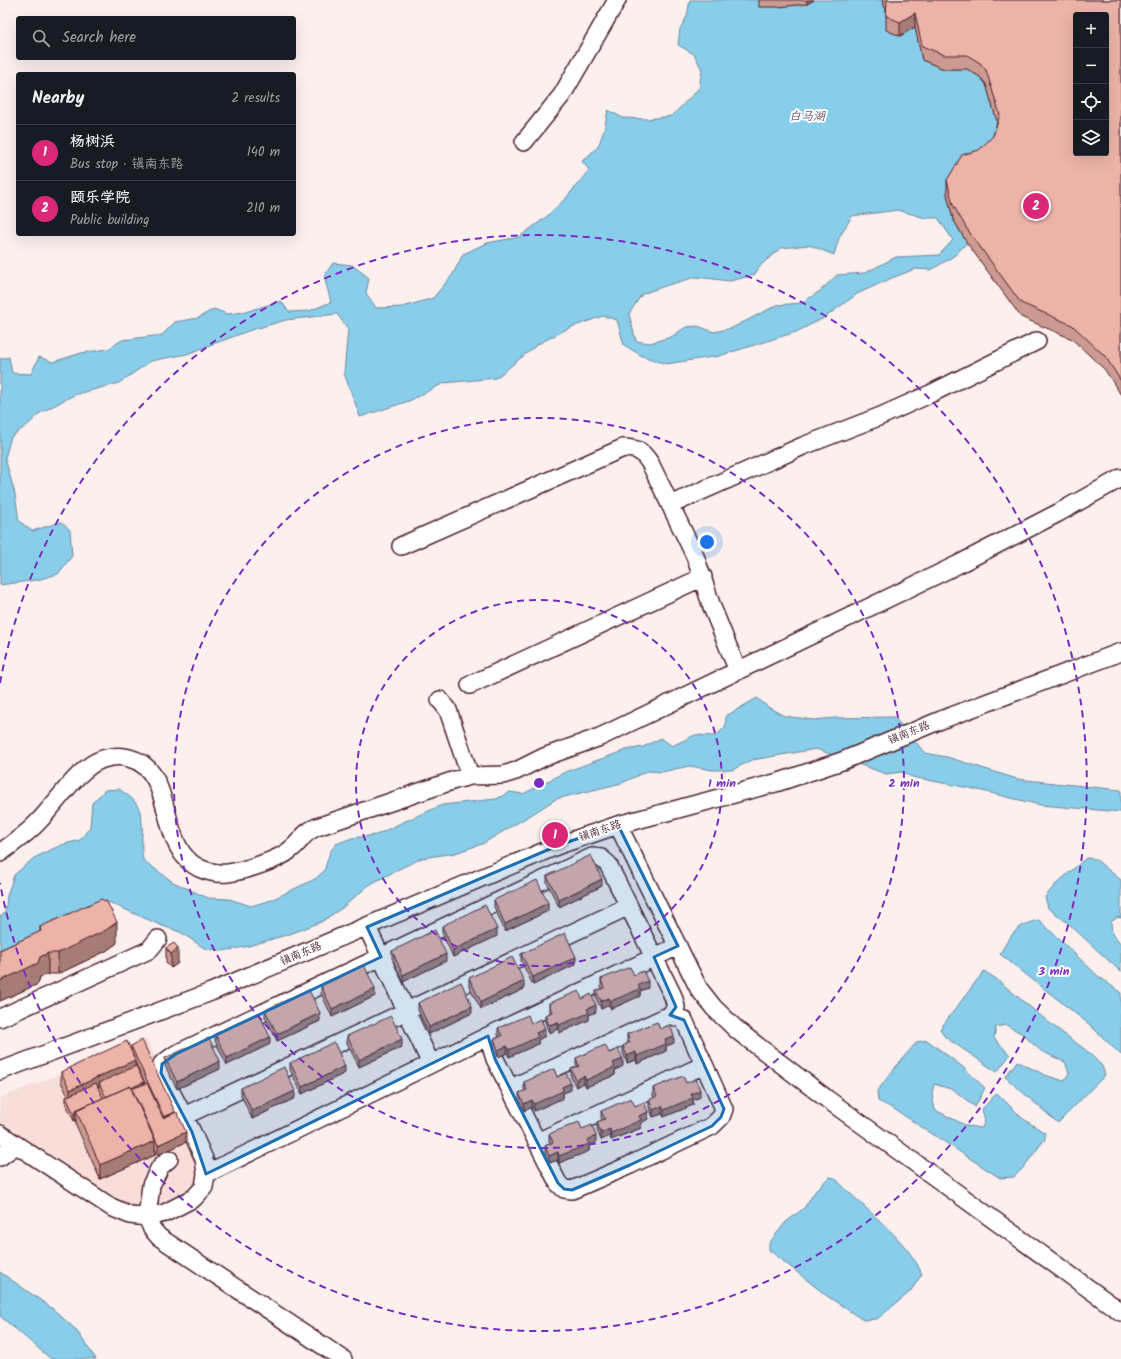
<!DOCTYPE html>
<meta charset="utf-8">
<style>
body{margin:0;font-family:Kalam,"LXGW WenKai TC",sans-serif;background:#20242c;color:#f1f3f6}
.controls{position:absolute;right:12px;top:12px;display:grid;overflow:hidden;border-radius:4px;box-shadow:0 4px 16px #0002}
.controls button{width:36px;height:36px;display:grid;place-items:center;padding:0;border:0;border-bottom:1px solid #363941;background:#171b24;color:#f1f3f6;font:20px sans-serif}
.you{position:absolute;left:707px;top:542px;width:14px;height:14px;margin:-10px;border:3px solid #fff;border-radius:50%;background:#1a73e8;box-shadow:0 0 0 6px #1a73e833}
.badge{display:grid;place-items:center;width:26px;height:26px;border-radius:50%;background:#db2777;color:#fff;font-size:13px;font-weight:700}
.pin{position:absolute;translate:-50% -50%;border:2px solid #fff;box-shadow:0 1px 4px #0006}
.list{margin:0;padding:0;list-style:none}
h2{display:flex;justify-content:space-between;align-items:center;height:52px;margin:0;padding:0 16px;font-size:17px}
h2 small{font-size:13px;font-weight:400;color:#9ea1a6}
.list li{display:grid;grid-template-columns:26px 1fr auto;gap:12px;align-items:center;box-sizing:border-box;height:56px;padding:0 16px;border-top:1px solid #363941}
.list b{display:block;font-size:15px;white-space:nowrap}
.list p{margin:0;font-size:13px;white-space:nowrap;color:#9ea1a6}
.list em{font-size:13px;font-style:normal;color:#9ea1a6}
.icon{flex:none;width:22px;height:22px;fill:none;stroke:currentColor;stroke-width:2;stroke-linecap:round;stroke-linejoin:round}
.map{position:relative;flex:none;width:1121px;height:1359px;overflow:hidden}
.search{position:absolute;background:#171b24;box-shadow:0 4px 16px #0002;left:16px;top:16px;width:280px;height:44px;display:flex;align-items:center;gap:10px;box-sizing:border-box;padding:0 14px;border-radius:4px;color:#9ea1a6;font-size:15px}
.panel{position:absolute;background:#171b24;box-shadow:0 4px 16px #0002;left:16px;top:72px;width:280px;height:164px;border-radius:4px}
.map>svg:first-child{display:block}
.built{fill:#f7ded9}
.water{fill:#88cde9;stroke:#6f879d;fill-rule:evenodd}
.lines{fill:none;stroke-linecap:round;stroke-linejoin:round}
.minor-casing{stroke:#4a1f2b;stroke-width:20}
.minor{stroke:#fff;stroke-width:17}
.wall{fill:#cc9a90;stroke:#4a1f2b;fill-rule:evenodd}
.shaded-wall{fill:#a67d76;stroke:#4a1f2b}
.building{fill:#edb3a8;stroke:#4a1f2b;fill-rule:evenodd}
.marked{fill:#1f6fb2;fill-opacity:0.2;stroke:#1f6fb2;stroke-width:3;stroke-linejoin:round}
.ring{fill:none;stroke:#7b2cbf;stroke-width:2;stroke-dasharray:7 5}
.labels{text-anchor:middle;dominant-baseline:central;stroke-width:4;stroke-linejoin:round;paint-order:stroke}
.street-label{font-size:11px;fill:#4a1f2b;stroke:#fff}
.water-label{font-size:12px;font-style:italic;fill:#5d5364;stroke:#fff}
.centre{fill:#7b2cbf;stroke:#fff;stroke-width:2}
.ring-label{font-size:12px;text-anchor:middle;font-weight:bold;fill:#7b2cbf;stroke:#fff;stroke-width:4;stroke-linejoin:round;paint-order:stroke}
</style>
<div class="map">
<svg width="1121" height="1359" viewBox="0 0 1121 1359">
<rect width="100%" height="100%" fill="#fbf0ee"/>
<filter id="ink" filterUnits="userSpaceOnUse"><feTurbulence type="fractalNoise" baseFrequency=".025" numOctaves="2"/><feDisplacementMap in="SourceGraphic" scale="8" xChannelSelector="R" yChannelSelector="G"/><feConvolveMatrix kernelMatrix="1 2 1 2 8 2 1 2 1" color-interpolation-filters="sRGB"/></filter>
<g filter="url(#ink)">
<path class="built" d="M147,1039L162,1073L204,1159L194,1198L130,1215L0,1134V1098Z"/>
<path class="water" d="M690,0H759L778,7L807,4L814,0H882L887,12L900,36L915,27L922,60L944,69H967L980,77L986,84L1000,129L947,194L953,219L967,243L954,256L931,270L915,269L892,278L857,294L824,318L796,332L719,356L666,364L642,356L624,345L617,320L603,316L569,328L538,344L496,378L444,383L409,401L360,417L344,373L348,329L337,314L286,320L248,331L187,354L151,361L119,383L74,395L40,413L30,423L11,437L5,458L15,494L19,521L32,531L61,522L70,530L72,556L58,574L37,580L0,585V359L9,357L12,373L31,374L39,357L53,362L81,353L108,349L122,340L162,335L175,322L198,318L214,309L227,314L245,312L281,301L289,312L309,311L331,302L324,276L333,263L352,265L369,278L366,293L376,308L403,307L433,298L453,274L463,254L487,243L519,237L545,218L566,198L589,170L582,161L598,147L604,130L608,110L623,118L648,119L672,116L699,88L702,70L694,54L678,45L680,29L687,16ZM898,210L925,218H938L953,240L939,255L896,257L865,273L837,275L820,291L802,303L777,305L732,328L714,332L698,326L686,327L671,337L650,343L636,341L629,314L642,294L668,285L696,277L730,281L754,275L762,264L781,248L809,245L834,255L839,238L852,216Z
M757,698L768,707L784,716L814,720L834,718L894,717L925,753L947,757L1017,779L1121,790V812L1040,805L974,789L912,777L902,772L886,774L816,749L752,760L732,770H712L689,766L662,772L647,771L622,783L556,799L534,813L482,844L455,853L422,858L397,870L369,885L342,908L321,922L290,934L245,947L222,951L204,948L180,932L160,925L106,901L0,950V917L5,913L7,896L14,875L34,858L61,845L80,840L90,827L92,803L105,790L119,789C124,793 130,796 134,801C148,817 139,840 143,860L173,882L208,898L229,899L251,906L271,900L315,879L324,871L330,852L336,844L352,838L376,835L401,823L442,805L496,799L510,792L523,794L565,772L626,750L643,747L661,738L672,746L695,735L716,736L725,727L726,716Z
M1086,858L1095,859L1121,880V918L1118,917L1111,922L1112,934L1121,945V972L1069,924L1048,908L1045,897L1056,884Z
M1039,920L1097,975L1121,993V1055L1090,1025L1000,954C1011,934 1016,925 1039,920Z
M984,971L995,978L1052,1025L1087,1051L1102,1066L1105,1075L1058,1123L1005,1077L1017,1061L1045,1075L1064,1081L1069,1073L1065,1062L1041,1051L1021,1033L1006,1025L996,1027L994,1038L1010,1055L997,1072L945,1037L940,1029Z
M927,1040L964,1068L985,1088L975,1107L954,1090L934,1084L932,1094L935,1110L967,1126L982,1128L985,1120L982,1109L997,1093L1022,1118L1045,1133V1139L1023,1168L1014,1177L1000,1178L894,1109L878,1101L877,1091L902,1059L917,1042Z
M829,1177L835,1178C861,1207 907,1238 922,1274L910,1292L877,1319L863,1320L827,1296L769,1250V1243L786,1222L804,1208L816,1190Z
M0,1272L53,1309L76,1330L96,1359H51L0,1316Z"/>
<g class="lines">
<g class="minor-casing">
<path id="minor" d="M524,142L562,95L617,0
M670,505L803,446L881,416L930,394L1037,341
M401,546L623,448C639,449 641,450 650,463L695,556L712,607L738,671
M470,685L703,577
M440,700L448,710L470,776
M618,825L688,967L699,989L714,1008L738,1031L827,1099L1121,1312
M0,853C13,843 27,834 38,822C55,805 73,776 94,763C104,757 118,755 129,758C177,770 156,847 199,868C208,872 218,874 228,873C243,871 279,860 290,850C302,841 302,833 317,827L455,780L470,776L503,775L516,771L544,757L600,737L957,565L1058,513L1121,478
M367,927L431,1064
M0,1018L149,950L158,939
M488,1036L495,1059L558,1183L564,1189L572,1190L630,1165L712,1126L721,1117L724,1109L684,1020L670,1015
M0,1071L211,992L559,845L618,825L779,782L842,761L941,720L1121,652
M184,1116L629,906
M0,1134L111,1207L130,1215L147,1217L165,1213L194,1198L204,1187L206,1174L204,1159L192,1132L161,1073L162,1064L176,1054L577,864L592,857L601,858L608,864L673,996L676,1007L670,1015L511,1088
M537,1142L704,1065
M0,1157L16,1145
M169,1159L160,1167L151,1185L147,1217L152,1229L159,1237L343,1359
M206,1174L488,1036L678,946"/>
</g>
<use href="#minor" class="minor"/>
</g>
<path class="wall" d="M759,0H814L807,4L778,7H759Z
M882,0H1121V395L1105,370L1072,339L1021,317L967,243L953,219L947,194V180L979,150L993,136L997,122L986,84L980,77L967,69H944L922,60L915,27L900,36L886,30V10Z
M547,876L602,886L559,907L547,883Z
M494,900L548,911L505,931L494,907Z
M442,926L497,936L453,957L442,933Z
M40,927L117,943L106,951L58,974H48L40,977L38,984L0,1001V950L40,932Z
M166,948L178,963L171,968L166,963Z
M392,951L446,961L403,982L392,958Z
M521,954L576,964L533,985L521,961Z
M634,975L648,988L640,991V996L611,1009L609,1005L601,1009L596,998V991L602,989L601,987V979Z
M469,978L524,989L481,1009L469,986Z
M321,986L375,996L332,1017L321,993Z
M582,999L596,1012L589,1015V1020L559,1033L558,1029L549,1033L545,1022V1015L550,1013L549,1011V1003Z
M418,1003L472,1013L429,1034L418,1010Z
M265,1010L320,1021L277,1041L265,1017Z
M531,1023L545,1036L538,1040V1044L509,1057L507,1053L498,1057L494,1047V1039L499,1037L498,1035V1028Z
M660,1029L674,1043L666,1046V1051L637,1064L636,1060L627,1063L623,1053V1046L628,1043L627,1042V1034Z
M215,1034L270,1044L227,1065L215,1041Z
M347,1036L402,1047L359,1067L347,1043Z
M131,1046L186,1142L158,1155L155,1149V1155L100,1179L76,1125V1121H74L66,1104V1097L68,1096L61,1082V1072L131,1050ZM135,1062L145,1083L144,1084L135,1066Z
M609,1053L623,1066L615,1070V1075L586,1087L584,1083L576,1087L571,1077V1069L577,1067L576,1065V1058Z
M165,1058L220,1069L177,1089L165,1066Z
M290,1063L345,1073L302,1094L290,1070Z
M557,1077L571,1090L563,1093V1098L534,1111L532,1107L524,1111L519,1100V1093L525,1091L524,1089V1082Z
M686,1083L700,1097L693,1100V1105L664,1117L662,1114L653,1117L649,1107V1100L654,1098L653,1095V1088Z
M241,1088L295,1098L252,1119L241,1095Z
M635,1106L648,1119L641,1123V1128L611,1140L610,1136L601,1140L597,1130V1122L602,1120L601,1118V1111Z
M582,1129L596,1143L589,1146V1151L559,1163L558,1160L549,1163L545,1153V1146L550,1143L549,1141V1134Z"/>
<path class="shaded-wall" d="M807,0H814L807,4Z
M915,13V27L900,36V22Z
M602,879V886L559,907V900Z
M548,903V911L505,931V924Z
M117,922V943L106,951L58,974V953Z
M497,929V936L453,957V950Z
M178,948V963L171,968V954Z
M48,953V974L40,977L38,984L0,1001V981L40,957Z
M446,954V961L403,982V975Z
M576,957V964L533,985V977Z
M524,981V989L481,1009V1002Z
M648,981V988L640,991V996L611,1009V1001L638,985Z
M375,989V996L332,1017V1009Z
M609,998V1005L601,1009V1001Z
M596,1005V1012L589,1015V1020L559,1033V1025L587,1009Z
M472,1006V1013L429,1034V1027Z
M320,1013V1021L277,1041V1034Z
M558,1022V1029L549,1033V1025Z
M545,1029V1036L538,1040V1044L509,1057V1050L536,1033Z
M674,1036V1043L666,1046V1051L637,1064V1056L665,1039Z
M270,1037V1044L227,1065V1058Z
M402,1039V1047L359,1067V1060Z
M507,1046V1053L498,1057V1050Z
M636,1052V1060L627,1063V1056Z
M623,1059V1066L615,1070V1075L586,1087V1080L613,1063Z
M135,1060V1070L99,1083V1087L70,1100V1090Z
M220,1061V1069L177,1089V1082Z
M345,1066V1073L302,1094V1087Z
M584,1076V1083L576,1087V1080Z
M144,1082V1089H132V1095L107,1099Z
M571,1083V1090L563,1093V1098L534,1111V1104L562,1087Z
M700,1090V1097L693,1100V1105L664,1117V1110L691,1094Z
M295,1091V1098L252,1119V1111Z
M532,1100V1107L524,1111V1104Z
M662,1106V1114L653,1117V1110Z
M648,1112V1119L641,1123V1128L611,1140V1133L639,1116Z
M76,1113V1121H74V1114Z
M610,1129V1136L601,1140V1133Z
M186,1132V1142L158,1155V1145Z
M596,1136V1143L589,1146V1151L559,1163V1156L587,1140Z
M155,1141V1155L100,1179V1165Z
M558,1152V1160L549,1163V1156Z"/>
<path class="building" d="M887,0H1121V381L1105,356L1072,325L1021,303L967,229L953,205L947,180L962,155L979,150L993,136L1000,115L986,70L980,63L967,55H944L922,46L915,13L900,22L886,16ZM1076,15H1106V153H1076Z
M591,855L602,879L559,900L547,876Z
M537,880L548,903L505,924L494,900Z
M101,899L107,902L117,922L106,930L58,953H48L40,957L38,963L0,981V950L41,931L40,927Z
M485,905L497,929L453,950L442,926Z
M435,930L446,954L403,975L392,951Z
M565,933L576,957L533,977L521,954Z
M174,943L178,948L171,954L166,948Z
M512,957L524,981L481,1002L469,978Z
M364,965L375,989L332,1009L321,986Z
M630,967L634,975L643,971L648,981L638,985L640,989L611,1001L609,998L601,1001L596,991L604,988L601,979Z
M461,982L472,1006L429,1027L418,1003Z
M309,990L320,1013L277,1034L265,1010Z
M579,991L582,999L591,994L596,1005L587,1009L589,1013L559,1025L558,1022L549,1025L545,1015L552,1012L549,1003Z
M259,1013L270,1037L227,1058L215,1034Z
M528,1015L531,1023L541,1019L545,1029L536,1033L538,1037L509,1050L507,1046L498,1050L494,1039L502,1036L498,1028Z
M391,1016L402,1039L359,1060L347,1036Z
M657,1022L660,1029L670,1025L674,1036L665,1039L666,1044L637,1056L636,1052L627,1056L623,1046L630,1042L627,1034Z
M209,1038L220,1061L177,1082L165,1058Z
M142,1040L175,1112L164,1117L131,1046Z
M127,1041L135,1060L70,1090L61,1072Z
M334,1042L345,1066L302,1087L290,1063Z
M605,1045L609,1053L618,1049L623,1059L613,1063L615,1067L586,1080L584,1076L576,1080L571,1069L579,1066L576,1058Z
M136,1066L144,1082L131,1088L130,1086L106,1097L99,1083Z
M284,1067L295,1091L252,1111L241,1088Z
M554,1069L557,1077L566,1073L571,1083L562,1087L563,1091L534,1104L532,1100L524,1104L519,1093L527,1090L524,1082Z
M683,1076L686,1083L696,1079L700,1090L691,1094L693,1098L664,1110L662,1106L653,1110L649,1100L657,1096L653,1088Z
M96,1083L103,1098L76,1110V1113L74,1114L66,1097Z
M147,1083L163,1118L177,1112L186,1132L158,1145L132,1089Z
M130,1086L155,1141L100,1165L76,1110Z
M631,1098L635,1106L644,1102L648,1112L639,1116L641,1120L611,1133L610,1129L601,1133L597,1122L605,1119L601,1111Z
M579,1122L582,1129L592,1125L596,1136L587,1140L589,1144L559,1156L558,1152L549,1156L545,1146L553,1142L549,1134Z"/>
</g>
<path class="marked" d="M618,825L678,946L654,957L676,1007L670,1015L684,1020L724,1109L721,1117L712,1126L630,1165L572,1190L564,1189L558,1183L495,1059L488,1036L206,1174L192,1132L161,1073L162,1064L176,1054L381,957L367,927L559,845Z"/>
<g class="ring">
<circle cx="539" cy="783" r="183"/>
<circle cx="539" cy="783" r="365"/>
<path d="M0 683A548 548 0 1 1 0 883"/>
</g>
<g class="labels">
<g class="street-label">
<text transform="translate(909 733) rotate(-22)">镇南东路</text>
<text transform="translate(600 831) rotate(-19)">镇南东路</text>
<text transform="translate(301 954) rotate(-23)">镇南东路</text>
</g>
<g class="water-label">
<text x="807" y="116">白马湖</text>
</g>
</g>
<circle cx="539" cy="783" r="6" class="centre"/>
<g class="ring-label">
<text x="722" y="787">1 min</text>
<text x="904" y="787">2 min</text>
<text x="1054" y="975">3 min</text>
</g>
</svg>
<div class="controls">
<button>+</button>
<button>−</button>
<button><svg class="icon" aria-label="locate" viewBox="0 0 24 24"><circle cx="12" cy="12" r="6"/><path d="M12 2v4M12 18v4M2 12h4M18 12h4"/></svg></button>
<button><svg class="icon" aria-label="layers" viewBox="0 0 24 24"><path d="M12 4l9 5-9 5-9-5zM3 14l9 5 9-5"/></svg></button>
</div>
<div class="you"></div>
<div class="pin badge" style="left:555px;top:835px">1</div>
<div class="pin badge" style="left:1036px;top:206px">2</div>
<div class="search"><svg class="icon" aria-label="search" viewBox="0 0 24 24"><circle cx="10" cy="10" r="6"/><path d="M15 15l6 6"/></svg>Search here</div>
<section class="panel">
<h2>Nearby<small>2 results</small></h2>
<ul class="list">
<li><span class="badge">1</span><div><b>杨树浜</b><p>Bus stop · 镇南东路</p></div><em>140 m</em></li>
<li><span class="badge">2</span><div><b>颐乐学院</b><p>Public building</p></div><em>210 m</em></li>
</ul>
</section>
</div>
